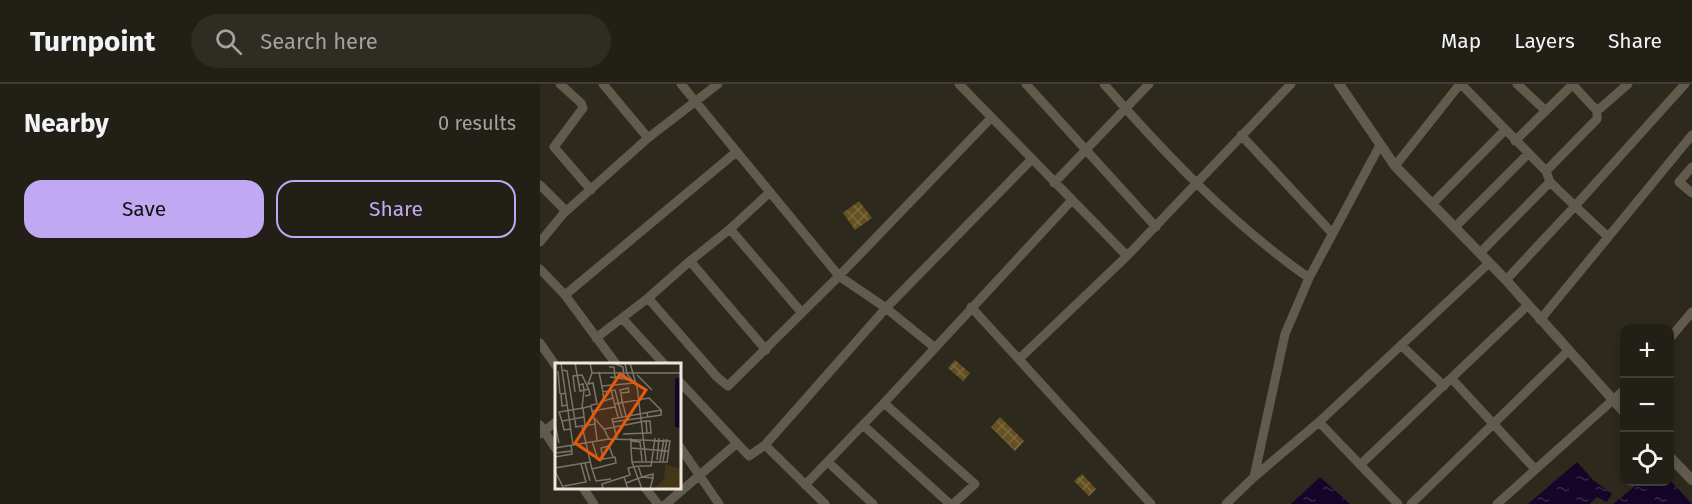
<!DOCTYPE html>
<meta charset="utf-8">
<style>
body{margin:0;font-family:"Fira Sans",sans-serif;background:#2e2c23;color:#f1f3f6}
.controls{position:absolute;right:18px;bottom:18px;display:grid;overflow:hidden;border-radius:12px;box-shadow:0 3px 9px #0003}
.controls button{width:54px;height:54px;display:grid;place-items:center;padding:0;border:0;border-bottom:2px solid #3f3d35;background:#221f16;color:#f1f3f6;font:30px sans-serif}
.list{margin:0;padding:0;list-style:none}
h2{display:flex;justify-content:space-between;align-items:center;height:78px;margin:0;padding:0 24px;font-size:26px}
h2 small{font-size:20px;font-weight:400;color:#a2a2a1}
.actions{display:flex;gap:12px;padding:18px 24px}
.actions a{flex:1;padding:14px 0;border:2px solid #c1a8f3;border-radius:18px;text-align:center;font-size:21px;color:#c1a8f3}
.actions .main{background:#c1a8f3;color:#111}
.icon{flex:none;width:33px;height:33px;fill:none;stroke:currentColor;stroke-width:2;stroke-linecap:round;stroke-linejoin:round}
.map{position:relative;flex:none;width:1152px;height:420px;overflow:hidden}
header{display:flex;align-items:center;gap:36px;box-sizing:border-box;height:84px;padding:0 30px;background:#221f16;border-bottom:2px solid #3f3d35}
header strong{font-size:28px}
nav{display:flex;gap:33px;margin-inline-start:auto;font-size:21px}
.search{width:420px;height:54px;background:#2e2c23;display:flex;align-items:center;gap:15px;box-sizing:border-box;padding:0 21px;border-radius:33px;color:#a2a2a1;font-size:22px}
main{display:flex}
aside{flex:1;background:#221f16}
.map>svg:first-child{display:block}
.water{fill:url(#water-ripples)}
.building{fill:url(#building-cross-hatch)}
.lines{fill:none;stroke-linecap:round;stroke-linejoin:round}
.minor{stroke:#615b4d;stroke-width:9}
.tertiary{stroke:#615b4d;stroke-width:10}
.inset-road{fill:none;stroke:#7a756b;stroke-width:1.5}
.view{fill:#e8590c;fill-opacity:0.15;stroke:#e8590c;stroke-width:3}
.inset-edge{fill:none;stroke:#ece8e0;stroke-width:3}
</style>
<header>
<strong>Turnpoint</strong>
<div class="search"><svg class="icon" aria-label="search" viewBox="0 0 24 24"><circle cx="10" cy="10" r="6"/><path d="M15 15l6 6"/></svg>Search here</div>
<nav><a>Map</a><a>Layers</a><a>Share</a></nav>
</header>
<main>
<aside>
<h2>Nearby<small>0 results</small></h2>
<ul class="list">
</ul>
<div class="actions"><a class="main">Save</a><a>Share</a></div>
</aside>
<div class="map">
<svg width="1152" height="420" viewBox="0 0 1152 420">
<defs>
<pattern id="water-ripples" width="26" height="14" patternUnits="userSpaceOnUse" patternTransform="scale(1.5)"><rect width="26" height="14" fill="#150529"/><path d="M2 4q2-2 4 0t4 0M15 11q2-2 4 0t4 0" fill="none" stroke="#372948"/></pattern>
<pattern id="building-cross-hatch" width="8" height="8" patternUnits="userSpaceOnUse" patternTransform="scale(1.5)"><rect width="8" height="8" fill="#655120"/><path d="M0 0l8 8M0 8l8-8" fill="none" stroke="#7b6a40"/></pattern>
</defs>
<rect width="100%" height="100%" fill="#2e291d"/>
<path class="water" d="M1037,378L1053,396L1072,410L1067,418L1057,413L1049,420H988Z
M780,393L810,420H751Z
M1130,396L1152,420H1073L1100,398Z"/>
<path class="building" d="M319,117L332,134L315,146L303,129Z
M415,276L430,289L423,297L408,284Z
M460,333L484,357L475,367L451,343Z
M542,390L556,405L549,412L534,397Z"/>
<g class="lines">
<path class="minor" d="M20,0L41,19L43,24L14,63L51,106
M63,0L108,54
M141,0L299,192L346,224L394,263
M419,0L587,172L751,0
M486,0L616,143
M564,0C626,71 692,140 769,194L840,61
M921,0L1006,87L1057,35V27L1088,0
M977,0L1006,27
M1032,0L1057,27
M701,51L792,149
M975,57L1032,1
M855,82L920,0
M1152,83L1139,98L1152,109
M1006,87L1010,98L1035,122L1145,0
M514,99L609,0
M0,101L26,127
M229,109L190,145L262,229
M892,120L965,46
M915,143L988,70
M0,158L23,130L108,54L178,0
M940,169L1010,98
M150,177L190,145
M0,185L25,211L76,280
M769,194L745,250L714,393L779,338
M966,196L1035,122L1067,152
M25,211L195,69
M431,223L611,420
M82,234L108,214
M1000,236L1152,51
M56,254L82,234L124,280
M1130,254L1152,228
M0,259L16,282
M861,261L904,302
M226,266L150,177L108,214L177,293L188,302L299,192L451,34
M479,275L587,172
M912,295L995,385
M140,298L209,372L225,361
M344,319L532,116
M0,341L4,347L16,338
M323,341L410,420
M0,350L4,347L16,365
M140,363L179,420
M288,378L333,420
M820,381L987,222
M265,401L344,319L435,400L413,420
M43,404L54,420
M105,404L118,420
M126,420L196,360
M285,420L225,361L346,224L491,76
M686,420L714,393
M858,420L779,338L949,179
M871,420L1029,266
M957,420L1084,306"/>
<path class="tertiary" d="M799,0L855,82L966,196L1084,328
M1130,373L1152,396"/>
</g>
<g transform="translate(15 279)">
<rect width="126" height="126" fill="#2e291d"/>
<path d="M110,101L126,106V126H99L109,116Z" fill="#433717"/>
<path d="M120,15H126V65L120,64Z" fill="#150529"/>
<path class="inset-road" d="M6,0L18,82M20,0L24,22M35,0L37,10H126M70,0L72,11L82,23L91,98M75,0L81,21M54,4H59L60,14H69L68,4L58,0M7,7L12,8L21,64M3,8L5,31M44,9L48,29L60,27L67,54M82,12L97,27M55,14L76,17M47,23L80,20M29,27L28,21L24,22L25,28L34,26M20,29L18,13L27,12L34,27L35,32L30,33M11,30L6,31L7,43L12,42M48,30L49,38L58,35L56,27M66,30L74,29L73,25L65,27L66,30L67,38L71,53M58,35L63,54M59,41L94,35L106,47L57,56L62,75M36,42L42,41L38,20L33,21L37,10M27,45L29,27M93,54L106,52V47M39,55L37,48L60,44M7,58L4,49L28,45M91,58H95L96,70H92M58,59L93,54L92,50M0,61L4,80M40,61L39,55L49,66M30,62L28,45L36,43L37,48M27,63L37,106L61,100L60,94L43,97L37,78M20,64L40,61L42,77M16,66L9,67L7,58L29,54M76,75V85L113,88M54,76L49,66L91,58L92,70L68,71M76,78L85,79L87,98M0,85L54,76L115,78L112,99H77L76,85M0,90L17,88L16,83M0,94L17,91V88M48,96L46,85L54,83L58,94M102,97L104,75M105,98L109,76M108,98L112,76M77,99L87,126M30,100L35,118M84,103H96L100,75M0,105L35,99M37,106L41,118L56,116M0,108L9,126M71,120L87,114L83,103L73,105L75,112L69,114L73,126M9,123L31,119L26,101M48,126L47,121L69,114M95,126L98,115L87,114L98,111V115"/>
<path class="view" d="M65,11L91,27L45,97L20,80Z"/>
<rect width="126" height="126" class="inset-edge"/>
</g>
</svg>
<div class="controls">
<button>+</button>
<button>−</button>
<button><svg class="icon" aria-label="locate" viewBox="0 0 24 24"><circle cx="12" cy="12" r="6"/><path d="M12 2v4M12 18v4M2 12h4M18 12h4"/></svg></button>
</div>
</div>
</main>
